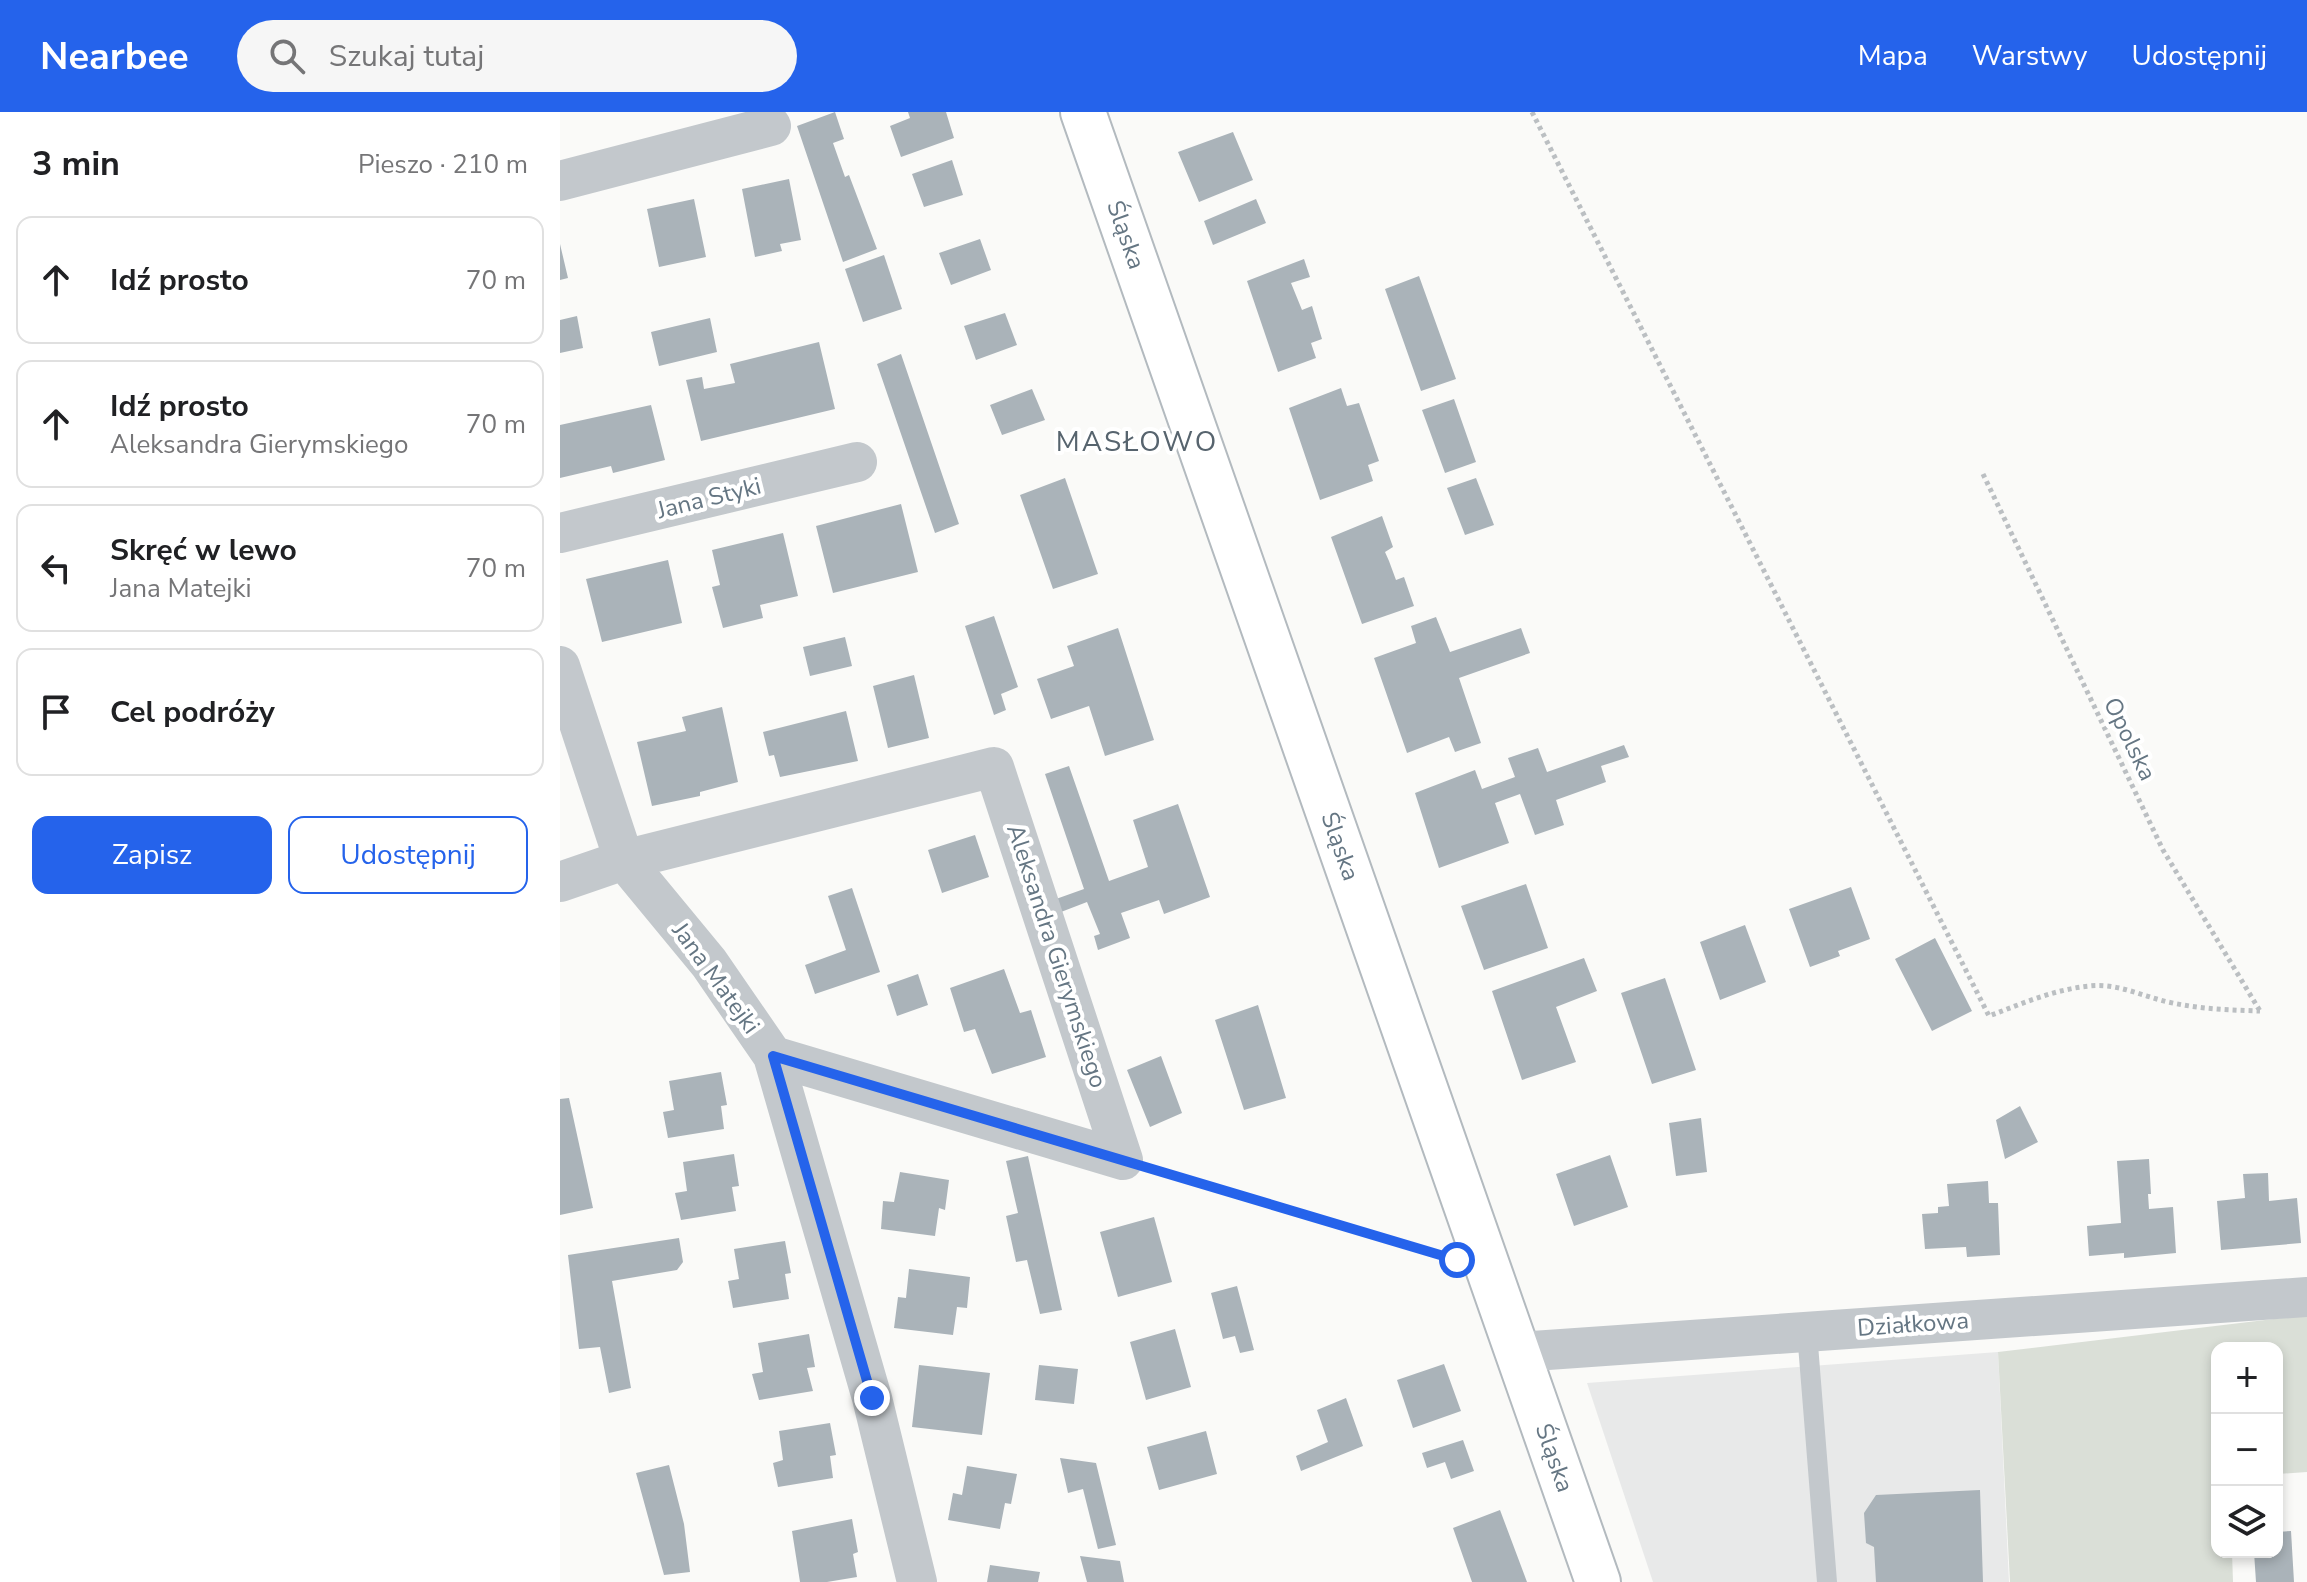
<!DOCTYPE html>
<html lang="pl">
<meta charset="utf-8">
<style>
body{margin:0;font-family:"Nunito Sans",sans-serif;background:#f6f6f6;color:#202124}
.controls{position:absolute;right:24px;bottom:24px;display:grid;overflow:hidden;border-radius:16px;box-shadow:0 4px 12px #0003}
.controls button{width:72px;height:72px;display:grid;place-items:center;padding:0;border:0;border-bottom:2px solid #e0e0e0;background:#fff;color:#202124;font:40px sans-serif}
.stop{position:absolute;width:24px;height:24px;margin:-18px;border:6px solid #2563eb;border-radius:50%;background:#fff}
.stop.end{background:#2563eb;border-color:#fff;box-shadow:0 2px 8px #0008}
.list{margin:0;padding:0;list-style:none}
h2{display:flex;justify-content:space-between;align-items:center;height:104px;margin:0;padding:0 32px;font-size:34px}
h2 small{font-size:26px;font-weight:400;color:#757577}
.list li{display:grid;grid-template-columns:52px 1fr auto;gap:24px;align-items:center;box-sizing:border-box;height:128px;margin:0 16px 16px;padding:0 16px;border:2px solid #e0e0e0;border-radius:16px}
.list b{display:block;font-size:30px;white-space:nowrap}
.list p{margin:0;font-size:26px;white-space:nowrap;color:#757577}
.list em{font-size:26px;font-style:normal;color:#757577}
.actions{display:flex;gap:16px;padding:24px 32px}
.actions a{flex:1;padding:18px 0;border:2px solid #2563eb;border-radius:16px;text-align:center;font-size:28px;color:#2563eb}
.actions .main{background:#2563eb;color:#fff}
.icon{flex:none;width:44px;height:44px;fill:none;stroke:currentColor;stroke-width:2;stroke-linecap:round;stroke-linejoin:round}
.map{position:relative;flex:none;width:1747px;height:1470px;overflow:hidden}
header{display:flex;align-items:center;gap:48px;box-sizing:border-box;height:112px;padding:0 40px;background:#2563eb;color:#fff}
header strong{font-size:38px}
nav{display:flex;gap:44px;margin-inline-start:auto;font-size:28px}
.search{width:560px;height:72px;background:#f6f6f6;display:flex;align-items:center;gap:20px;box-sizing:border-box;padding:0 28px;border-radius:44px;color:#757577;font-size:30px}
main{display:flex}
aside{flex:1;background:#fff}
.map>svg:first-child{display:block}
.built{fill:#e8e9e9}
.green{fill:#dadfd7}
.building{fill:#aab3b9}
.lines{fill:none;stroke-linecap:round;stroke-linejoin:round}
.secondary-casing{stroke:#b3babf;stroke-width:48}
.path{stroke:#bbbfc2;stroke-width:5;stroke-dasharray:4 4;stroke-linecap:butt}
.lane{stroke:#c3c8cc;stroke-width:20}
.street{stroke:#c3c8cc;stroke-width:40}
.secondary{stroke:#fff;stroke-width:44}
.route{stroke:#2563eb;stroke-width:10}
.labels{text-anchor:middle;dominant-baseline:central;stroke-width:8;stroke-linejoin:round;paint-order:stroke}
.street-label{font-size:24px;fill:#657683;stroke:#fff}
.quarter-label{font-size:28px;letter-spacing:2px;fill:#57646e;stroke:#fff}
</style>
<header>
<strong>Nearbee</strong>
<div class="search"><svg class="icon" aria-label="search" viewBox="0 0 24 24"><circle cx="10" cy="10" r="6"/><path d="M15 15l6 6"/></svg>Szukaj tutaj</div>
<nav><a>Mapa</a><a>Warstwy</a><a>Udostępnij</a></nav>
</header>
<main>
<aside>
<h2>3 min<small>Pieszo · 210 m</small></h2>
<ul class="list">
<li><svg class="icon" aria-label="ahead" viewBox="0 0 24 24"><path d="M12 20V5M6 11l6-6 6 6"/></svg><div><b>Idź prosto</b></div><em>70 m</em></li>
<li><svg class="icon" aria-label="ahead" viewBox="0 0 24 24"><path d="M12 20V5M6 11l6-6 6 6"/></svg><div><b>Idź prosto</b><p>Aleksandra Gierymskiego</p></div><em>70 m</em></li>
<li><svg class="icon" aria-label="left" viewBox="0 0 24 24"><path d="M17 20v-9H6M10 6l-5 5 5 5"/></svg><div><b>Skręć w lewo</b><p>Jana Matejki</p></div><em>70 m</em></li>
<li><svg class="icon" aria-label="arrive" viewBox="0 0 24 24"><path d="M6 21V4h12l-3 4 3 4H6"/></svg><div><b>Cel podróży</b></div></li>
</ul>
<div class="actions"><a class="main">Zapisz</a><a>Udostępnij</a></div>
</aside>
<div class="map">
<svg width="1747" height="1470" viewBox="0 0 1747 1470">
<rect width="100%" height="100%" fill="#fafaf8"/>
<path class="built" d="M1438,1240L1449,1470H1093L1027,1271Z"/>
<path class="green" d="M1747,1203V1360L1717,1362V1236H1657V1440H1672L1673,1470H1450L1438,1240Z"/>
<path class="building" d="M275,0L284,27L273,31L285,65L289,63L317,137L283,150L237,14Z
M348,0H386L394,26L341,45L330,14L350,6Z
M673,20L693,68L639,90L618,40Z
M392,48L403,83L364,95L352,62Z
M229,67L241,128L220,132L222,139L195,145L182,77Z
M134,87L146,145L99,155L87,97Z
M696,87L706,111L653,133L644,109Z
M420,127L431,158L391,173L379,141Z
M0,132L8,166L0,168Z
M324,143L342,197L303,210L285,157Z
M744,147L750,165L731,171L742,198L752,194L762,227L751,231L756,246L718,260L687,169Z
M859,164L896,267L861,279L825,177Z
M445,201L457,233L416,248L404,214Z
M17,204L23,236L0,241V208Z
M150,206L157,240L99,254L91,220Z
M259,230L275,297L141,329L126,268L142,265L144,277L175,271L170,252Z
M341,242L399,412L375,421L317,252Z
M781,276L787,294L799,291L819,349L808,353L813,369L760,388L729,296Z
M472,277L485,308L442,323L430,293Z
M894,287L916,350L885,361L862,298Z
M91,293L105,348L53,361L51,354L0,366V313Z
M505,366L538,462L493,477L460,383Z
M916,366L934,413L905,423L887,376Z
M341,392L358,460L273,481L256,414Z
M822,404L833,435L825,440L829,449L836,468L844,465L854,494L802,512L771,425Z
M223,421L238,484L200,493L203,506L163,516L152,475L160,473L152,438Z
M108,448L122,511L42,530L26,467Z
M434,504L458,575L441,582L446,598L434,603L405,514Z
M876,505L890,540L961,516L970,541L899,566L921,631L895,640L889,625L847,641L814,546L856,531L851,514Z
M558,516L594,628L545,644L529,594L491,607L477,567L514,554L507,534Z
M285,525L292,554L250,564L243,535Z
M354,563L369,626L328,636L313,574Z
M162,595L178,670L140,680V684L92,694L77,630L126,619L122,605Z
M286,599L298,649L220,665L214,643L209,644L203,620Z
M1064,633L1069,645L1041,654L1046,670L996,688L1004,713L975,723L960,682L935,691L949,731L879,756L855,681L915,658L922,677L955,665L948,646L978,636L987,660Z
M509,654L549,769L588,755L573,708L618,692L650,785L604,802L599,788L561,801L570,826L538,838L534,824L540,822L527,790L501,800L496,787L524,777L485,662Z
M415,723L429,765L382,781L368,738Z
M966,772L988,836L924,858L901,794Z
M1291,775L1310,827L1278,839L1280,844L1250,855L1229,797Z
M292,776L320,860L255,882L245,853L286,838L268,784Z
M1185,813L1206,870L1160,888L1140,830Z
M1375,826L1412,899L1372,919L1335,847Z
M1024,846L1037,879L996,895L1016,950L962,968L932,879Z
M444,857L460,901L471,898L486,945L432,962L415,917L404,920L390,876Z
M358,862L368,893L337,904L327,873Z
M1105,866L1136,958L1092,972L1061,881Z
M698,893L726,986L684,998L655,908Z
M601,944L622,1001L590,1015L567,958Z
M161,960L167,993L161,994L164,1017L108,1026L103,1000L114,998L109,969Z
M9,986L33,1096L0,1103V987Z
M1460,994L1478,1030L1445,1047L1436,1008Z
M1141,1006L1147,1060L1116,1064L1109,1011Z
M174,1042L179,1074L172,1075L176,1099L121,1108L115,1081L127,1079L123,1050Z
M1050,1043L1068,1095L1014,1114L996,1062Z
M468,1044L502,1198L480,1202L467,1148L456,1150L446,1104L458,1101L446,1049Z
M1589,1047L1591,1082H1588L1589,1097L1613,1095L1616,1141L1564,1146V1141L1529,1144L1527,1114L1561,1111L1557,1049Z
M340,1060L389,1068L385,1098L379,1096L375,1124L321,1117L323,1089L334,1090Z
M1708,1061L1709,1089L1737,1086L1741,1131L1661,1138L1657,1089L1685,1086L1683,1062Z
M1428,1069L1429,1091H1438L1440,1143L1407,1145L1406,1135L1365,1137L1362,1102L1378,1101V1095L1389,1094L1387,1072Z
M594,1105L612,1170L558,1185L540,1120Z
M119,1126L123,1150L117,1158L52,1169L71,1276L49,1281L40,1235L19,1237L8,1143Z
M225,1129L231,1161L225,1162L229,1187L173,1196L168,1169L179,1167L174,1137Z
M349,1157L410,1165L407,1196L397,1195L393,1223L334,1216L338,1185L346,1186Z
M677,1174L694,1238L680,1241L675,1224L663,1227L651,1181Z
M615,1217L631,1275L586,1288L570,1230Z
M249,1222L255,1255L247,1256L253,1279L199,1288L192,1262L203,1260L198,1231Z
M884,1252L901,1299L853,1316L837,1268Z
M359,1253L430,1261L422,1323L352,1315Z
M479,1253L518,1257L514,1292L475,1288Z
M786,1286L803,1334L741,1359L736,1344L768,1330L757,1298Z
M270,1311L276,1343L270,1344L273,1366L218,1375L213,1351L223,1348L219,1319Z
M646,1319L657,1362L599,1378L587,1335Z
M903,1328L914,1359L891,1367L885,1350L867,1356L862,1341Z
M500,1346L536,1351L556,1433L538,1437L523,1377L508,1381Z
M109,1353L124,1412L130,1460L104,1463L76,1361Z
M407,1354L457,1362L451,1392L445,1391L440,1417L388,1408L393,1381L402,1383Z
M1420,1378L1423,1470H1316L1314,1435L1306,1431L1304,1401L1316,1383Z
M940,1398L967,1470H912L893,1416Z
M292,1407L298,1440L293,1442L297,1465L267,1470H240L232,1419Z
M1731,1419L1734,1470H1696L1694,1440H1717V1420Z
M520,1444L560,1449L564,1470H527Z
M430,1453L480,1460L478,1470H427Z"/>
<g class="lines">
<g class="secondary-casing">
<g id="secondary">
<path id="s1" d="M523,0L1038,1470"/>
</g>
</g>
<path class="path" d="M972,0L1429,904C1461,892 1495,877 1530,874C1557,871 1582,884 1608,890C1639,897 1669,898 1700,899
M1423,362L1603,738L1700,899
M599,1059L880,1143"/>
<path class="lane" d="M1247,1220L1267,1470"/>
<path class="street" d="M0,69L211,14
M0,421L297,350
M0,554L64,748L149,851L213,944L312,1286L357,1470
M0,770L64,748L434,655L563,1048L213,944
M959,1240L1747,1185"/>
<use href="#secondary" class="secondary"/>
</g>
<g class="lines">
<path class="route" d="M312,1286L213,944L897,1148"/>
</g>
<g class="labels">
<g class="street-label">
<text stroke="none"><textPath href="#s1" startOffset="130">Śląska</textPath></text>
<text transform="translate(149 386) rotate(-14)">Jana Styki</text>
<text transform="translate(1570 627) rotate(64)">Opolska</text>
<text stroke="none"><textPath href="#s1" startOffset="778">Śląska</textPath></text>
<text transform="translate(497 844) rotate(72)">Aleksandra Gierymskiego</text>
<text transform="translate(156 866) rotate(54)">Jana Matejki</text>
<text transform="translate(1353 1212) rotate(-4)">Działkowa</text>
<text stroke="none"><textPath href="#s1" startOffset="1426">Śląska</textPath></text>
</g>
<g class="quarter-label">
<text x="577" y="330">MASŁOWO</text>
</g>
</g>
</svg>
<div class="controls">
<button>+</button>
<button>−</button>
<button><svg class="icon" aria-label="layers" viewBox="0 0 24 24"><path d="M12 4l9 5-9 5-9-5zM3 14l9 5 9-5"/></svg></button>
</div>
<div class="stop" style="left:897px;top:1148px"></div>
<div class="stop end" style="left:312px;top:1286px"></div>
</div>
</main>
